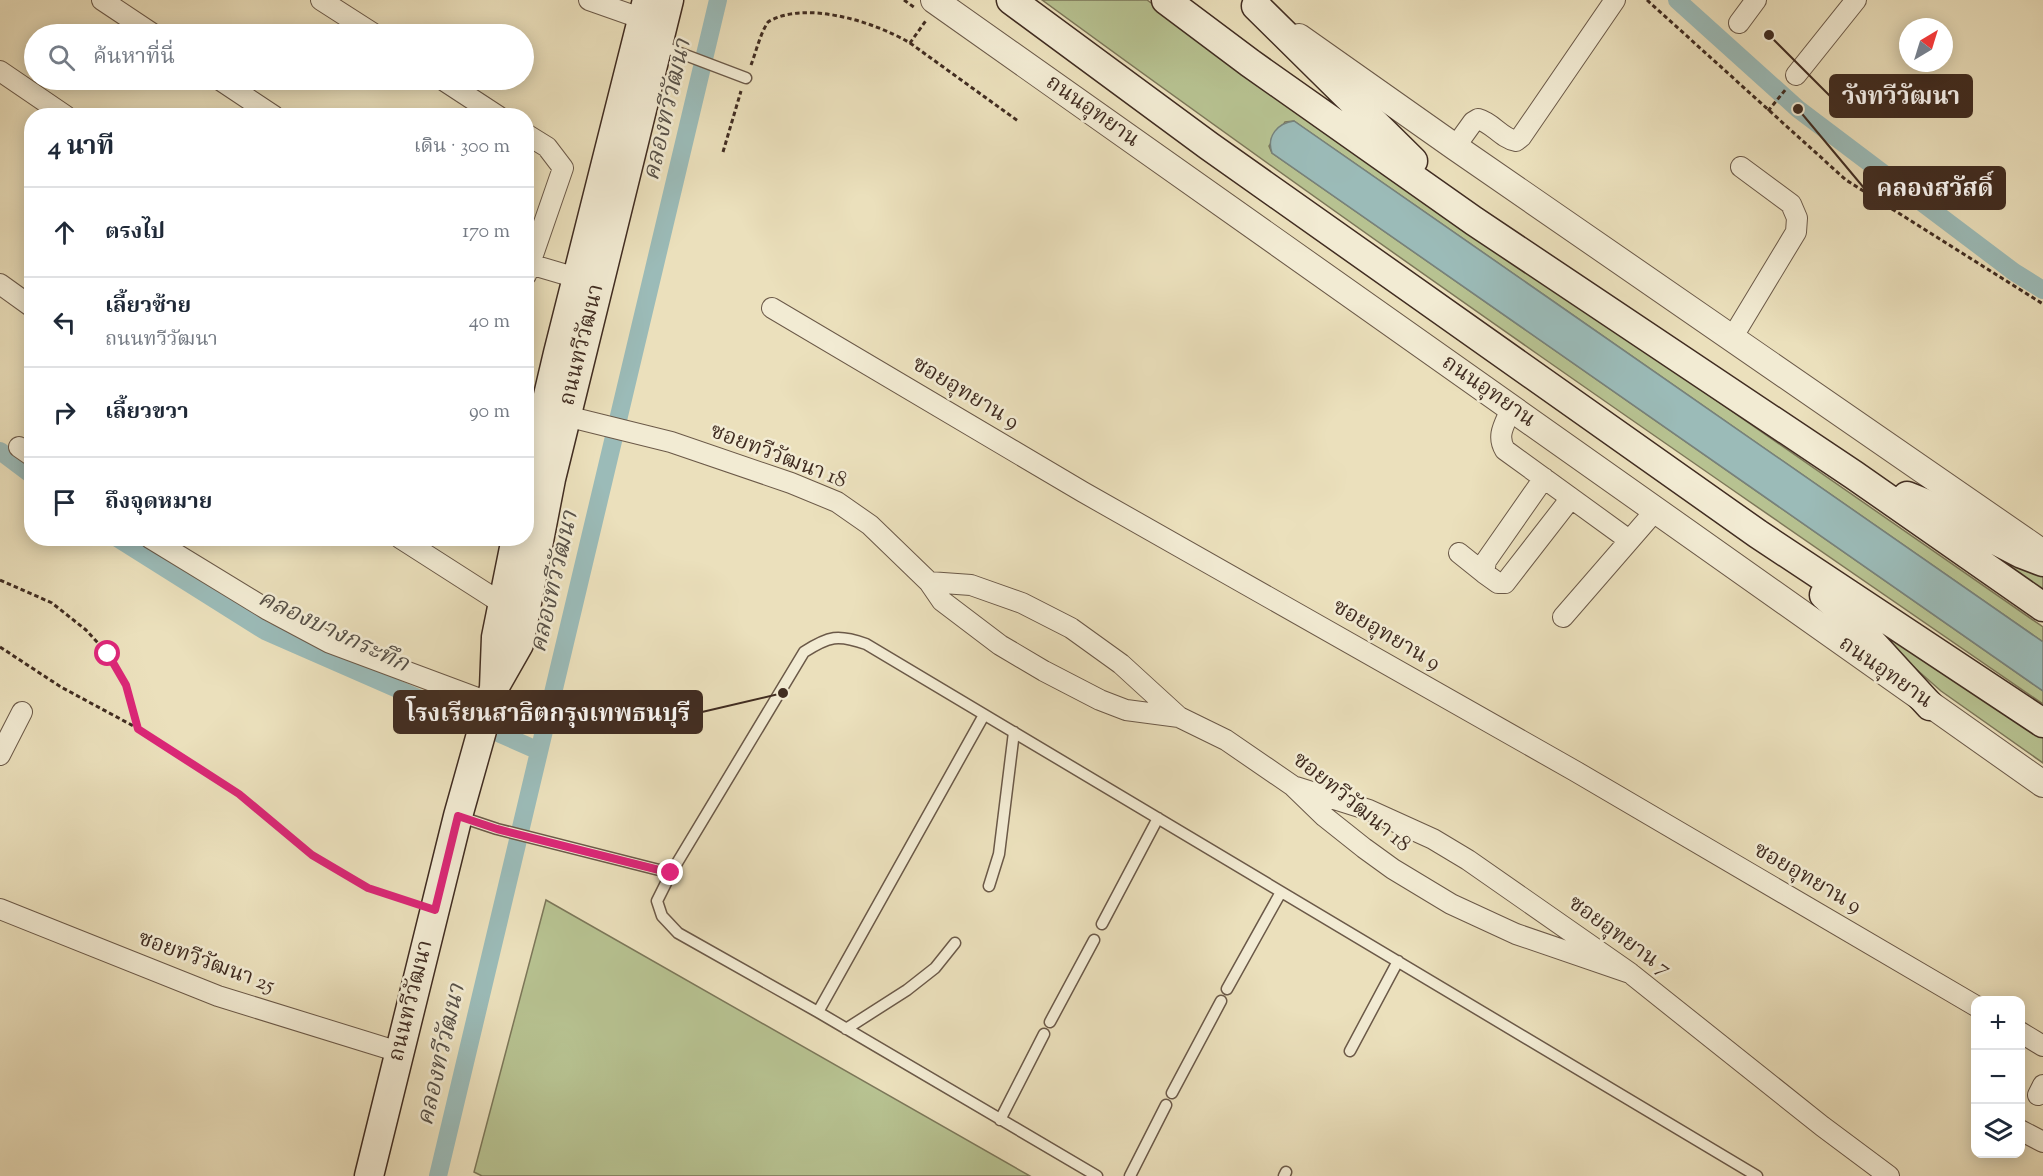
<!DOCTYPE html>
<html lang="th">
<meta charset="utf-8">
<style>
body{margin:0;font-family:"Sorts Mill Goudy","Noto Serif Thai",serif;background:#f6f6f7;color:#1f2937}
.controls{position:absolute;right:18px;bottom:18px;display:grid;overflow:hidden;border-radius:12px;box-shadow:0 3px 15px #0003}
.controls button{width:54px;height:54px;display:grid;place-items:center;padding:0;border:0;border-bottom:2px solid #e0e1e3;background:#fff;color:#1f2937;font:30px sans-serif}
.compass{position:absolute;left:1899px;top:18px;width:54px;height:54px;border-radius:50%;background:#fff;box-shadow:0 3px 15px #0003;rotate:38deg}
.stop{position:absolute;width:18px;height:18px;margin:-14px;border:4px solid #db2777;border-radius:50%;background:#fff}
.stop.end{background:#db2777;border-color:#fff;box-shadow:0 2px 6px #0008}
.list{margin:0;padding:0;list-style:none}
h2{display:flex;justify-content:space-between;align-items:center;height:78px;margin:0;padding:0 24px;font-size:26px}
h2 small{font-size:20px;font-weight:400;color:#747a83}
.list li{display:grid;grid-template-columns:39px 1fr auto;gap:18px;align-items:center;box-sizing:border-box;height:90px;padding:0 24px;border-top:2px solid #e0e1e3}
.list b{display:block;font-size:22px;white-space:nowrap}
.list p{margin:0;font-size:20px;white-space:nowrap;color:#747a83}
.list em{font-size:20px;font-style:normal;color:#747a83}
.icon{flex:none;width:33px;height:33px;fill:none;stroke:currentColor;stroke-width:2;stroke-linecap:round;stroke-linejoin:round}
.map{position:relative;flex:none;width:2043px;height:1176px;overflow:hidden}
.search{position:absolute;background:#fff;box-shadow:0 3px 15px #0003;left:24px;top:24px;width:510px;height:66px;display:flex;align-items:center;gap:15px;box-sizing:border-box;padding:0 21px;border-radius:33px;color:#747a83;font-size:22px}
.panel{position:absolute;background:#fff;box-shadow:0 3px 15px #0003;left:24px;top:108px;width:510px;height:438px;border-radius:24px}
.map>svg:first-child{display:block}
.green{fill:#b7c291;stroke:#7c7759;stroke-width:1.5}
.water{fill:#9bbbb8;stroke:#77827c;stroke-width:1.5}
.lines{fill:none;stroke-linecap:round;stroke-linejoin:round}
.canal{stroke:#9bbbb8;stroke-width:18}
.service-casing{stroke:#6b5948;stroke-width:13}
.minor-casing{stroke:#6b5948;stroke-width:22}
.tertiary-casing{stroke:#6b5948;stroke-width:28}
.secondary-casing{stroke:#402c21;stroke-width:31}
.path{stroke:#402c21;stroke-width:3;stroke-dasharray:4.5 3;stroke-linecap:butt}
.service{stroke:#f2ebd3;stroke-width:10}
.minor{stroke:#f2ebd3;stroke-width:20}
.tertiary{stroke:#f2ebd3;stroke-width:26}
.secondary{stroke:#f2ebd3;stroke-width:28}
.route{stroke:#db2777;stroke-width:8}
.labels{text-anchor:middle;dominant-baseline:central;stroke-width:5;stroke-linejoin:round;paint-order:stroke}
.street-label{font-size:22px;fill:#402c21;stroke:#f2ebd3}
.water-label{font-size:24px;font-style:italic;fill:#575047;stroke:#f2ebd3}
.leader{fill:none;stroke:#402c21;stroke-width:2}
.callout-dot{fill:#402c21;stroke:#f2ebd3;stroke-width:2}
.callout{fill:#402c21;stroke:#402c21;stroke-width:2}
.callout-label{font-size:24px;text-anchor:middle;font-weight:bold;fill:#fff}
</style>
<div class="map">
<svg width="2043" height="1176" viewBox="0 0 2043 1176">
<rect width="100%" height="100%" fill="#ebe0bc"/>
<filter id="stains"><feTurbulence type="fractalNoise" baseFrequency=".00333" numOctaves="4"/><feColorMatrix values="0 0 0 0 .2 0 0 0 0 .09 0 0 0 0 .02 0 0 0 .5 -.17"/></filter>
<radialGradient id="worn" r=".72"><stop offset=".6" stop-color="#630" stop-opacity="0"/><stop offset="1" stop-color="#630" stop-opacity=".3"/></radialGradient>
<path class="green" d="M1042,0H1147L1288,103L2043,627V642L1294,121L1285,122L1269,146L1272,153L2043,691V704C1707,473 1371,241 1042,0Z
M1971,545L2043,575V593Z
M1862,610L2043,737V763L1941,691L1857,617Z
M546,900L1030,1176H482L474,1172Z"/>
<path class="water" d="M1294,121L2043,642V691L1272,153C1266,136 1278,123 1294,121Z"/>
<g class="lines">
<path class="canal" d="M1677,0L1798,109L2014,272L2043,290
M0,451L32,475
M117,538L265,631L539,751
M438,1176L718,0"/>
<g class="service-casing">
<path id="service" d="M659,45L746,78
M458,816L497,829L671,873L804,652C829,636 838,634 866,644L1757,1176
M671,873L657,901L662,916L678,933L818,1012L1097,1176
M989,886L999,854L1014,732
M1102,924L1158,818
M1227,989L1281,892
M818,1012L984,715
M1050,1022L1094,940
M846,1029L907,990L935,968L955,943
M1350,1051L1398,961
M1172,1093L1221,1001
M1000,1120L1044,1034
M1130,1176L1166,1105
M1284,1176L1286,1172"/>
</g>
<g class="minor-casing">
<path id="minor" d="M102,0L153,34
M321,0L374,34
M589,0L643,19
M1739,23L1756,0
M0,71L66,116
M1796,75L1856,0
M220,80L274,116
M443,80L498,116
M526,134L547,147L563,168L526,275
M1455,147L1473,122L1478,119C1493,123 1501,138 1516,141L1521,137L1615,0
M526,263L577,278
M0,284L32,307
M772,308L1083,492L1575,771L1976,1006
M1732,338L1796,232L1797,218L1791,204L1741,167
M1511,409C1505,424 1496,435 1505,450L1629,540
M566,416L671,442L791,483L837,502L870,525L929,582L942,601L1000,645L1044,671L1100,700L1126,710L1179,717L1226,740L1293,786L1325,817L1364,848L1393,869L1451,904L1516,934L1630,973
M19,447L32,456
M1544,478L1486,561L1484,573L1498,583H1505L1571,498
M150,538L268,610L330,643L491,703
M400,538L503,604
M1459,553L1484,573
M929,582L971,585L1022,603L1071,628L1121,664L1179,717
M1563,617L1655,511
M0,755L22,712
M1296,787L1369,810L1433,839L1468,860L1630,973L1822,1126L1889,1176
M0,909L218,996L399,1052
M2020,1032L2043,1046
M2038,1095L2043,1085
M2020,1130L2043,1142"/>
</g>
<g class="tertiary-casing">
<path id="tertiary" d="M934,0L2043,784
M1299,37L1455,147L2043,553"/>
</g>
<g class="secondary-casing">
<path id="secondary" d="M1011,0L1209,146L1758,534L2043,723
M1166,0L1250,63L1474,221L1854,475L2043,607
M1256,6L1413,161
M526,489L558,353L647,0
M1907,496L1922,502L2022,554L2043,562
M1824,595L1853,622L1930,706
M494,688L519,644L551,479L669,0
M369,1176L458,816L494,688L496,637L516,538"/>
</g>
<path class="path" d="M904,0L915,8
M1647,0L1846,180L2043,304
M910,43L1018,121
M751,65C756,52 760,34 768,22C804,0 873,21 910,43L927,19
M1768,111L1786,89
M723,152L741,91
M0,580L52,603L86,630L108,654L126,685L139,729
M0,647L61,687L139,729L239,794L312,855L367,888L413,903"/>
<use href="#service" class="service"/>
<use href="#minor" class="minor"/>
<use href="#tertiary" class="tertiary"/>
<use href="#secondary" class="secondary"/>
</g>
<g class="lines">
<path class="route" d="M108,654L126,685L138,729L239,794L312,855L368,888L435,910L458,816L497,829L671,873"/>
</g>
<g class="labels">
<g class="street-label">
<text transform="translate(1092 112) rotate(35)">ถนนอุทยาน</text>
<text transform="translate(583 345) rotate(-76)">ถนนทวีวัฒนา</text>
<text transform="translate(1488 392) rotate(35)">ถนนอุทยาน</text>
<text transform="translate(965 394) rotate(31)">ซอยอุทยาน 9</text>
<text transform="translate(778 457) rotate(21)">ซอยทวีวัฒนา 18</text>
<text transform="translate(1386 636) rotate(30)">ซอยอุทยาน 9</text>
<text transform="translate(1885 673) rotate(35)">ถนนอุทยาน</text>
<text transform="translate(1351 803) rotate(39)">ซอยทวีวัฒนา 18</text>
<text transform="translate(1807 879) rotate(30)">ซอยอุทยาน 9</text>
<text transform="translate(1619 937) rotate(36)">ซอยอุทยาน 7</text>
<text transform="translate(206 963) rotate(20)">ซอยทวีวัฒนา 25</text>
<text transform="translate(412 1001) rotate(-76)">ถนนทวีวัฒนา</text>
</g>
<g class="water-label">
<text transform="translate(668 110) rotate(-77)">คลองทวีวัฒนา</text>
<text transform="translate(555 582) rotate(-77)">คลองทวีวัฒนา</text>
<text transform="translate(333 632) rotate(25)">คลองบางกระทึก</text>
<text transform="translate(442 1055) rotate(-77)">คลองทวีวัฒนา</text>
</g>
</g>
<path class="leader" d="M1769 35L1830 96M1798 109L1864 188M783 693L702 712"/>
<g class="callout-dot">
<circle cx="1769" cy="35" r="6"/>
<circle cx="1798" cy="109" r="6"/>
<circle cx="783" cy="693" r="6"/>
</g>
<g class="callout">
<rect x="1830" y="75" width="142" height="42" rx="6"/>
<rect x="1864" y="167" width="141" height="42" rx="6"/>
<rect x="394" y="691" width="308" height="42" rx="6"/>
</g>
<g class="callout-label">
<text x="1901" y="104">วังทวีวัฒนา</text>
<text x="1935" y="196">คลองสวัสดิ์</text>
<text x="548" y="721">โรงเรียนสาธิตกรุงเทพธนบุรี</text>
</g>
<rect width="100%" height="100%" filter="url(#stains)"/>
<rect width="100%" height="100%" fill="url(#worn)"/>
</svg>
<div class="controls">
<button>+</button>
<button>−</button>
<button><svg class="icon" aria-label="layers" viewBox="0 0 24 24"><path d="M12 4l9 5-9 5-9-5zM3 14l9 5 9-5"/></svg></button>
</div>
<svg class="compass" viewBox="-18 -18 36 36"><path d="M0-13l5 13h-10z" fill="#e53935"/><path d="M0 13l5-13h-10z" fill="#747a83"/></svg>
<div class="stop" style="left:108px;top:654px"></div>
<div class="stop end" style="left:671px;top:873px"></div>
<div class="search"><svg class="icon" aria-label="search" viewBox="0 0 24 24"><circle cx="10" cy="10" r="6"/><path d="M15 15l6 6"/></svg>ค้นหาที่นี่</div>
<section class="panel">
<h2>4 นาที<small>เดิน · 300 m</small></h2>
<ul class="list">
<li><svg class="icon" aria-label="ahead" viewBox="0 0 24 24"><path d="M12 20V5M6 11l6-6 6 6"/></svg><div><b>ตรงไป</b></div><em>170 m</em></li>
<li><svg class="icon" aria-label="left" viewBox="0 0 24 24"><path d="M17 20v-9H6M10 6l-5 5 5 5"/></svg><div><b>เลี้ยวซ้าย</b><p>ถนนทวีวัฒนา</p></div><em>40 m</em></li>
<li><svg class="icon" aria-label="right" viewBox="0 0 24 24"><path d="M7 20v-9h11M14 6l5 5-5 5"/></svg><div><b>เลี้ยวขวา</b></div><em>90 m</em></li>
<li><svg class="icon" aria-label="arrive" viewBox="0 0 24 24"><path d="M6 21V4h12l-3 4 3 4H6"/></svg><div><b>ถึงจุดหมาย</b></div></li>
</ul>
</section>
</div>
